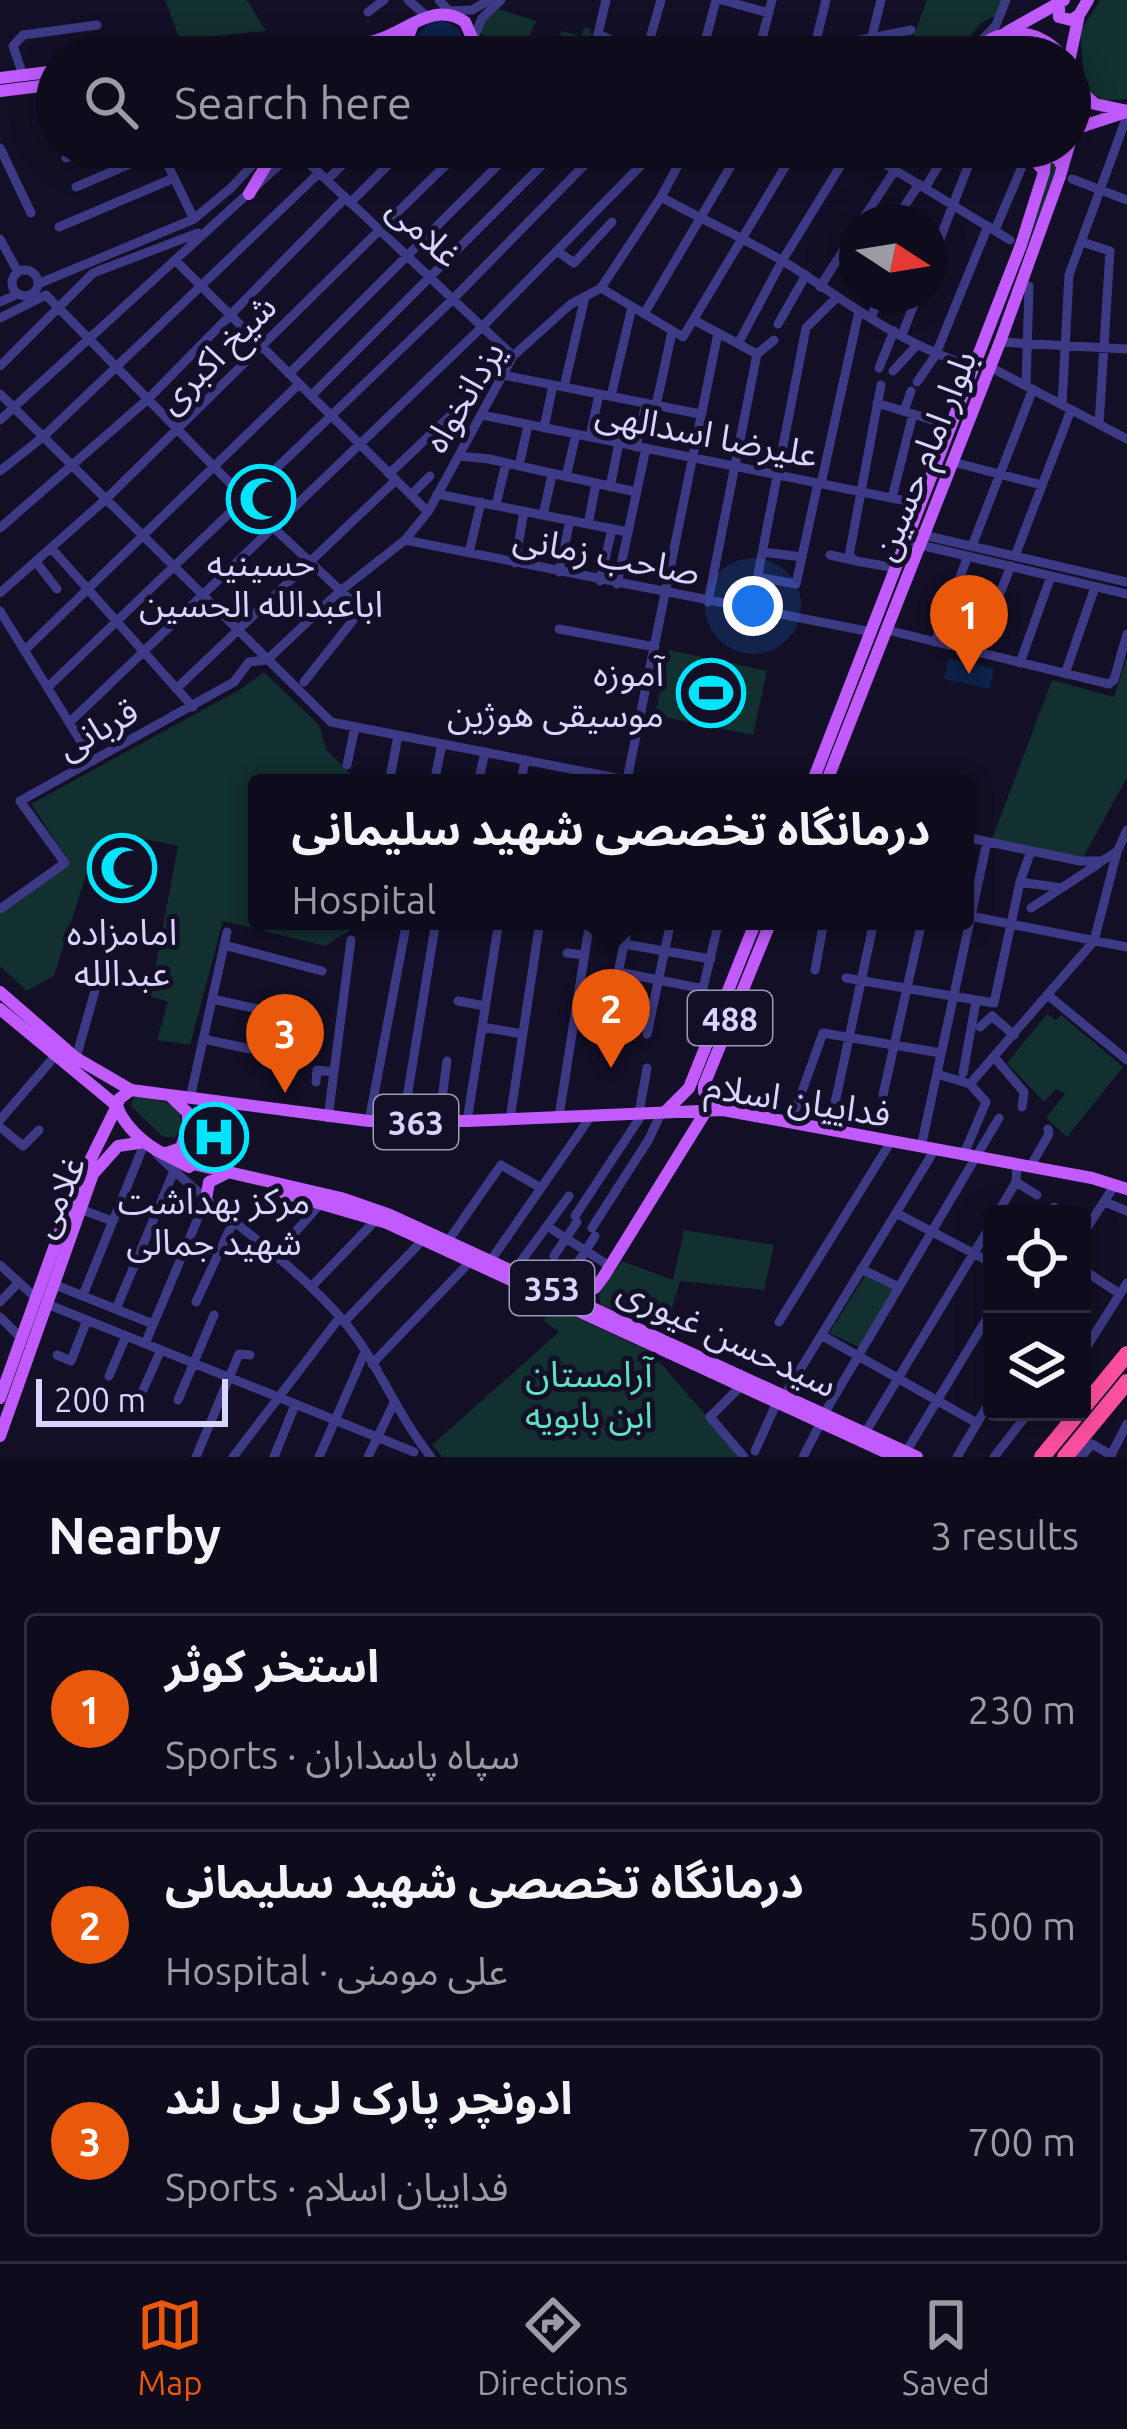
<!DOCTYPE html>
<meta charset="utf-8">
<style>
body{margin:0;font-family:Ubuntu,"Noto Sans Arabic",sans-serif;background:#1c1929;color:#f1f3f6}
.controls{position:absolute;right:36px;bottom:36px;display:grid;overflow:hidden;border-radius:12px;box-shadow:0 6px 30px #0003}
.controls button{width:108px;height:108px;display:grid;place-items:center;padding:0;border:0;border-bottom:3px solid #2e2b3b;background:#0e0b1c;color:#f1f3f6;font:60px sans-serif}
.compass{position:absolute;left:839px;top:204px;width:108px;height:108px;border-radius:50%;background:#0e0b1c;box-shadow:0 6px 30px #0003;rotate:102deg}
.scale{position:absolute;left:36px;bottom:30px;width:192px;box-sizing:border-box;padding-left:12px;border:6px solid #d9d4ff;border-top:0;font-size:33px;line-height:42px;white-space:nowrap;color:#d9d4ff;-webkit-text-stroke:9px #130f26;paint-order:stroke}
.you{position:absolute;left:753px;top:606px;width:42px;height:42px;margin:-30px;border:9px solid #fff;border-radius:50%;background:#1a73e8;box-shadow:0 0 0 18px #1a73e833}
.badge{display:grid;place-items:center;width:78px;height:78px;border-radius:50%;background:#ea580c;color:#fff;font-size:39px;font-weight:700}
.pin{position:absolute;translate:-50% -99px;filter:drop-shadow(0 3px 6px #0008)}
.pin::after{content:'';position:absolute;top:63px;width:42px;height:36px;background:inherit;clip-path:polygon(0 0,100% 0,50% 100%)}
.popup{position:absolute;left:248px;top:774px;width:726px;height:156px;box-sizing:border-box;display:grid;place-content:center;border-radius:12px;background:#0e0b1c;filter:drop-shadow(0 3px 9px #0005);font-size:39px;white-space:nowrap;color:#9b9ba3}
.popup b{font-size:45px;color:#f1f3f6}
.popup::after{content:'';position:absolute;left:50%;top:100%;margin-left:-24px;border:24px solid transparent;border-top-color:#0e0b1c}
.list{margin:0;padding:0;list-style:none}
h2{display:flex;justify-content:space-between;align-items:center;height:156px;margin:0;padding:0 48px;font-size:51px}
h2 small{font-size:39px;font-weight:400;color:#9b9ba3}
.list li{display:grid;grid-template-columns:78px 1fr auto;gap:36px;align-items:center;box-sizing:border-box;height:192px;margin:0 24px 24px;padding:0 24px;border:3px solid #2e2b3b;border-radius:12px}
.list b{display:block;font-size:45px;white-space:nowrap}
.list p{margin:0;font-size:39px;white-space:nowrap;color:#9b9ba3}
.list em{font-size:39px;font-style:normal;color:#9b9ba3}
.icon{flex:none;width:66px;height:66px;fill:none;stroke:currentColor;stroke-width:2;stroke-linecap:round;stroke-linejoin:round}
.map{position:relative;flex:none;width:1127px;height:1457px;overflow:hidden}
.search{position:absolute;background:#0e0b1c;box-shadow:0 6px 30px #0003;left:36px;right:36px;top:36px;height:132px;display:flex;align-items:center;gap:30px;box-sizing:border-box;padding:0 42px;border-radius:66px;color:#9b9ba3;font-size:45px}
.sheet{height:804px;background:#0e0b1c}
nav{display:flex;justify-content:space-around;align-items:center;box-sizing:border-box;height:168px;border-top:3px solid #2e2b3b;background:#0e0b1c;font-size:33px;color:#9b9ba3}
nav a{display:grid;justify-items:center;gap:6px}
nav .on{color:#ea580c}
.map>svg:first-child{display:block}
.green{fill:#12302f}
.water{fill:#0c2248}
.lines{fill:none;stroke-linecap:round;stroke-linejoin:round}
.minor{stroke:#3d3a85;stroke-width:9}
.major{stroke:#c25bff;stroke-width:12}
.highway{stroke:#ff4fa3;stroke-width:16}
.labels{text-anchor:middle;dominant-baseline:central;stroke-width:10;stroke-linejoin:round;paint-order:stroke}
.shield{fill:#130f26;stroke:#9e99be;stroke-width:3}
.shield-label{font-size:33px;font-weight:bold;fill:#d9d4ff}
.street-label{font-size:36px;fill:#d9d4ff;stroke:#130f26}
.poi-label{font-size:36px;fill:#d9d4ff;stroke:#130f26}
.park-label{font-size:36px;fill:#5fe0c0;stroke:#130f26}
</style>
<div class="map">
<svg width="1127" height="1457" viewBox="0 0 1127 1457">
<rect width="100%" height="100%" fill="#130f26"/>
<path class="green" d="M165,0H247L266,31L180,39Z
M927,0H1003L999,14L981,23L954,57H806L914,35Z
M1100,0H1127V99L1102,101L1085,87L1080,32Z
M499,9L536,21L529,37L553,48L562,31L581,36L584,27L591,28L590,33L633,57L494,56L481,32L484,20Z
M1015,41L1033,44L1052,57H981L997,45Z
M1055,161L1056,169L1038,218L919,527L1043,196L1051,162Z
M669,650L767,671L753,735L655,715Z
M1127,656V778L1082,859L992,839L1052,680L1114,697Z
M264,672L319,725L326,749L359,783H257V921H365L325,946L223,921L190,1045L157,1040L168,1002L150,996L178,846L125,835L93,853L54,976L27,991L0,966V914L71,864L31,804L241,689Z
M1047,1014L1056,1020L1061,1015L1123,1067L1067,1137L1046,1118L1065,1094L1056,1089L1044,1102L1007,1063Z
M139,1096C163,1100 194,1107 176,1137H163L131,1106L134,1097Z
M684,1230L774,1245L764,1290L680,1281L666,1330L601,1305L599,1293L622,1261L673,1280Z
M867,1273L895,1287L859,1347L829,1333Z
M552,1306L651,1352L742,1457H442L432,1445L559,1332L544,1321Z"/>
<path class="water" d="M431,20C454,19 470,33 458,57H420L416,37Z
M949,658L994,669L990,689L944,679Z"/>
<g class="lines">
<path class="minor" d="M408,0L424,14
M439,0L449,11L472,10L489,0
M606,0L598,34L649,57
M722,0L769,13
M368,12L384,0
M872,36L881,0
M473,40L482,18L501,0
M978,44L996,25L1006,0
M814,49L826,0
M645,56L661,0
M701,57L716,0
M757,57L772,0
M774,57L911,30
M23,75L13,46L23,35L97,25
M53,130L57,128
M159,147L194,219
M857,147L1010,240
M0,148L31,213
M295,150L513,356L389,474
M66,158L91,147
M1072,179L1127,200
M327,180L360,147
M76,187L160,151
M925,188L947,151
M661,197C708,223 758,244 802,273C857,310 911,349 975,367
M350,203L406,147
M861,222L895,170
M894,222L919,184
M59,227L174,178
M995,230L1021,169
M0,239L18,272
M1082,242L1110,251L1099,424
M557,251L574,263L612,222
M176,261L428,512
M929,267L972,156
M12 283a13 13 0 1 1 26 0a13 13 0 1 1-26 0Z
M38,284L194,219L232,187L269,147
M820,287L857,229
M601,288L683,337L797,147
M0,302L18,294
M644,314L742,147
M0,318L46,295L273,527L361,610L304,682
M871,318L880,294
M694,320L757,354
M778,324L806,275
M902,335L918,294
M1000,342L1127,349
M738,344L782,261L852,147
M757,354L774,340
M0,366L93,273L198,233
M990,367L1127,439
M879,368L894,331
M893,371L917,345
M289,374L516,147
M503,375L700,414
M917,382L935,356L988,226
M881,385L849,556L856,561L896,568
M1026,386L1029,286
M564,387L585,297
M0,394L331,722L642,783
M311,396L560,147
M611,396L632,307
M877,403L952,426
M1062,405L1069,275L1127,116
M656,406L672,332
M904,411L911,391
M482,415L921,504
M0,420L290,155
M544,428L553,385
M590,437L599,394
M636,447L646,403
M459,456L489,459L636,492
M953,462L1042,485
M519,466L528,425
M0,471L43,437L319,173
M566,477L576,434
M821,484L859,311
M610,487L619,443
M437,494L628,532
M411,495L430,476
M892,498L913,414
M496,505L506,463
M543,515L552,475
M588,524L596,484
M0,528L148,399L345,198
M910,532L1127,582
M405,540L871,632
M916,544L1127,594
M972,546L1033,389
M52,549L193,707
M763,552L802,557
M469,553L481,502
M830,555L852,560
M1015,556L1071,410
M36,562L57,589
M515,563L524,511
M559,572L570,520
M758,577L796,584L818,483
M600,581L612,529
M617,584L646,448
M0,593L106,499L464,147
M708,602L757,354
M751,610L806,328L836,298
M0,611L93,761
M559,629L655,647
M887,630L1109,684L1114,680L1127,634
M935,642L968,556
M25,650L299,384
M976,652L1011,566
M267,660L339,592L405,540L428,512L513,356L571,304L601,288L661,197L688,147
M1020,663L1051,576
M1065,674L1095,587
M48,687L453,299L602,147
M176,689L396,480
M69,723L482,327L659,147
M347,765L355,727
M627,780L718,333
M389,783L398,736
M434,783L442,744
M478,783L485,752
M521,783L525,760
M965,837L1080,861H1102L1116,852
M1020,882L1062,888
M1031,908L1098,864
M0,909L65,863L20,801L234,682L249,662L267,660
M965,915L1127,947
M624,944L711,959
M224,945L322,971
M567,953L585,955
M815,970L824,921
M618,972L699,988
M846,978L994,1003L1020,882L1031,851
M1049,996L1127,1060
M212,999L272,1012
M458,1001L485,1006
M482,1027L523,1034
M980,1027L992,1016L1014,1035
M605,1034L629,921
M647,1034L671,921
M203,1039L250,1049
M701,1042L691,1039L719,921
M994,1057L1024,1092L1022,1107
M76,1058L98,980
M963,1073L976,1001
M937,1074L970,1084
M316,1082L317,1070L334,1072
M970,1084L1094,941L1117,852L1127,830
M191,1094L227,932
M883,1095L922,921
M796,1108L823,1033L941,1053
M639,1113L647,1068
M559,1116L590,921
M328,1118L351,940
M510,1119L540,921
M0,1120L55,1056
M369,1121L407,921
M439,1121L447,1061
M467,1121L499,921
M403,1122L435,927
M0,1127L23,1146L39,1130
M829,1131L874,921
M208,1137L222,1141
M921,1147L987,842
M156,1153C214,1212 286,1255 341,1318C377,1359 396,1414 431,1457
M963,1156L986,1102L970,1084
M1030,1167L1049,1134L1048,1129
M1016,1182L1037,1195
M1105,1202L1127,1211
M80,1209L107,1219
M896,1213L992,1263
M997,1214L1016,1182L1017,1165
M1050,1214L1054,1207
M575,1216L643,1113
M592,1228L649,1139L662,1111
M553,1230L611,1267
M1082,1235L1115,1185
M448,1241L501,1165L541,1188
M276,1254L322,1202
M554,1256L577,1222
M491,1260L591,1116
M577,1264L595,1236
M0,1265L36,1298
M861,1269L899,1287
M1082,1269L1120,1294
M514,1271L569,1196
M53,1284L153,1324
M312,1286L373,1223
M83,1295L145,1142
M0,1302L19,1282
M196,1302L235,1218
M47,1304L414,1452
M116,1309L174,1171
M0,1317L22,1339
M345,1321L418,1245
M779,1322L890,1143
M821,1335L977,1423
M145,1344L206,1199
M1082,1354L1127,1283
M57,1355L71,1361L87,1320
M372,1364L466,1266
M109,1376L126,1336
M742,1385L710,1417L744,1457
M143,1390L161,1350
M784,1396L934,1151
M178,1400L214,1315
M824,1414L999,1118
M865,1433L992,1223
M755,1451L777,1402
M906,1452L992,1310
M196,1457L239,1354L250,1355
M233,1457L340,1317
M274,1457L295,1405
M319,1457L364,1354
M368,1457L394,1403
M803,1457L821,1422
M957,1457L992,1398
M994,1457L1029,1412
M1081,1457L1092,1444L1111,1455
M1110,1457L1127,1424"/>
<path class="major" d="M1059,3V17L1071,20L1079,15
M1007,32L1064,0
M158,57C198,51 239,45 280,45C311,44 343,49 374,41C406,33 433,0 465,22L473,40L470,57
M410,57L406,42L413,24
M969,57C995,25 1037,25 1063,57
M1070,57L1079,15L1088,0
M0,78L57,71
M1076,87L1095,104L1127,111
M0,91L57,84
M1071,130L1126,112
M1015,147L1030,155L1044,171
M249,194L277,147L278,156L287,157
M812,783L1021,245L1044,172L1045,160L1055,154L1062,166
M826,783L1000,342L1060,176L1076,121L1072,82
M0,992L76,1058L131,1090
M0,1009L117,1106C124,1126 145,1145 164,1154L181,1148L188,1127V1113L169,1095L131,1090L119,1099L117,1106L73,1195L0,1398
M169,1095L369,1121H467L723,1110L1092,1178L1127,1189
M722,1109L704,1092V1085L771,921
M666,1111L689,1088L756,921
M181,1148L193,1164L341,1198L390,1215L917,1457
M164,1154L189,1167
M284,1193L387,1223L896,1457
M206,1199L209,1182L227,1173
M575,1298L595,1288L604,1276L706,1111
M0,1436L93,1174L118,1146L145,1142"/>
<path class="highway" d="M1082,1409L1127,1354
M1042,1457L1079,1412
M1065,1457L1127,1382"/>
</g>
<defs>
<g id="mosque-ring" transform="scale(3.45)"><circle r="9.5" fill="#130f26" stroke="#00e5ff" stroke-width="1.5"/><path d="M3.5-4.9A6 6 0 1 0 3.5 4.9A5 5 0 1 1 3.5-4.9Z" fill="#00e5ff"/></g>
<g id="stadium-ring" transform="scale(3.45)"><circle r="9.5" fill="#130f26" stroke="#00e5ff" stroke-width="1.5"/><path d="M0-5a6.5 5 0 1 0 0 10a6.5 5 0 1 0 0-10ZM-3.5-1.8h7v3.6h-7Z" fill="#00e5ff"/></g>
<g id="hospital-ring" transform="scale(3.45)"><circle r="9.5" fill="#130f26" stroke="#00e5ff" stroke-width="1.5"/><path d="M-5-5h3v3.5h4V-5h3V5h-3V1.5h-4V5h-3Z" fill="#00e5ff"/></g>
</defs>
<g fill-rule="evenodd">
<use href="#mosque-ring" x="261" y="499"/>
<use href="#stadium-ring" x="711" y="693"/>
<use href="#mosque-ring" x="122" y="868"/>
<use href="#hospital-ring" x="214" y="1137"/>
</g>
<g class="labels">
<g class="shield">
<rect x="688" y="991" width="84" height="54" rx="9"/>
<rect x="374" y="1095" width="84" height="54" rx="9"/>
<rect x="510" y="1261" width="84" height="54" rx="9"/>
</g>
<g class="shield-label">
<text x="730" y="1018">488</text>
<text x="416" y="1122">363</text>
<text x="552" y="1288">353</text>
</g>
<g class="street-label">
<text transform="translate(425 231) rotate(43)">غلامی</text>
<text transform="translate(216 353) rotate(-45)">شیخ اکبری</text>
<text transform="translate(463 396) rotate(-59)">یزدانخواه</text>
<text transform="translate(707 433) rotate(11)">علیرضا اسدالهی</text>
<text transform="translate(923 455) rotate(-68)">بلوار امام حسین</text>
<text transform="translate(607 554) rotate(11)">صاحب زمانی</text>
<text transform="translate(97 728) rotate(-29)">قربانی</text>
<text transform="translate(798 1099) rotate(9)">فداییان اسلام</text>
<text transform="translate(57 1196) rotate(-66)">غلامی</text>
<text transform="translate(728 1336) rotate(25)">سیدحسن غیوری</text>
</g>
<g class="poi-label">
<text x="261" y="562">حسینیه<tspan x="261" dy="41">اباعبدالله الحسین</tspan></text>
<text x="664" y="672" text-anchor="end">آموزه<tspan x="664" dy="41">موسیقی هوژین</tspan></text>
<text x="122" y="931">امامزاده<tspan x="122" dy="41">عبدالله</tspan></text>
<text x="214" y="1200">مرکز بهداشت<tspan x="214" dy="41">شهید جمالی</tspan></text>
</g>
<g class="park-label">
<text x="589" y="1373">آرامستان<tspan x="589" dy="41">ابن بابویه</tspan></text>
</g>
</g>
</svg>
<div class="controls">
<button><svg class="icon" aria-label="locate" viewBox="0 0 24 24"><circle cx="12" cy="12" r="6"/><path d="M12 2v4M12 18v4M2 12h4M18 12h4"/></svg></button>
<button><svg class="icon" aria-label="layers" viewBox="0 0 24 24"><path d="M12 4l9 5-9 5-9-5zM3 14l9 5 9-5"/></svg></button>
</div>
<svg class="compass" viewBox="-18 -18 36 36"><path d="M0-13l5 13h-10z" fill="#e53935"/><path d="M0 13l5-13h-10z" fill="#9b9ba3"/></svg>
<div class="scale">200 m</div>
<div class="you"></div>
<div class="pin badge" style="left:969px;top:674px">1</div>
<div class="pin badge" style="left:611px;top:1068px">2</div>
<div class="popup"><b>درمانگاه تخصصی شهید سلیمانی</b>Hospital</div>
<div class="pin badge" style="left:285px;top:1093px">3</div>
<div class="search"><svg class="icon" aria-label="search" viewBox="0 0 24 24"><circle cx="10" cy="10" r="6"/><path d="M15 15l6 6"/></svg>Search here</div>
</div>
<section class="sheet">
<h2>Nearby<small>3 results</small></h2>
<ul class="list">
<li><span class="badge">1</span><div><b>استخر کوثر</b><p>Sports · سپاه پاسداران</p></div><em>230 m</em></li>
<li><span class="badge">2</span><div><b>درمانگاه تخصصی شهید سلیمانی</b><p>Hospital · علی مومنی</p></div><em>500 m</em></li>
<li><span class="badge">3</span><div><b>ادونچر پارک لی لی لند</b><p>Sports · فداییان اسلام</p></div><em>700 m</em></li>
</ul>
</section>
<nav>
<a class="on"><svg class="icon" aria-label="map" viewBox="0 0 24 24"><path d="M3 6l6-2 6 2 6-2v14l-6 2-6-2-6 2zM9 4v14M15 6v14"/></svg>Map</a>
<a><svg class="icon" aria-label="directions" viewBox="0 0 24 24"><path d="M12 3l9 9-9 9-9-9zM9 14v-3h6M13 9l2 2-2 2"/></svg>Directions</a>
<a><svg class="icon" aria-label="saved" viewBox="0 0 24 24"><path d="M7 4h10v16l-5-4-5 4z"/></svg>Saved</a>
</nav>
